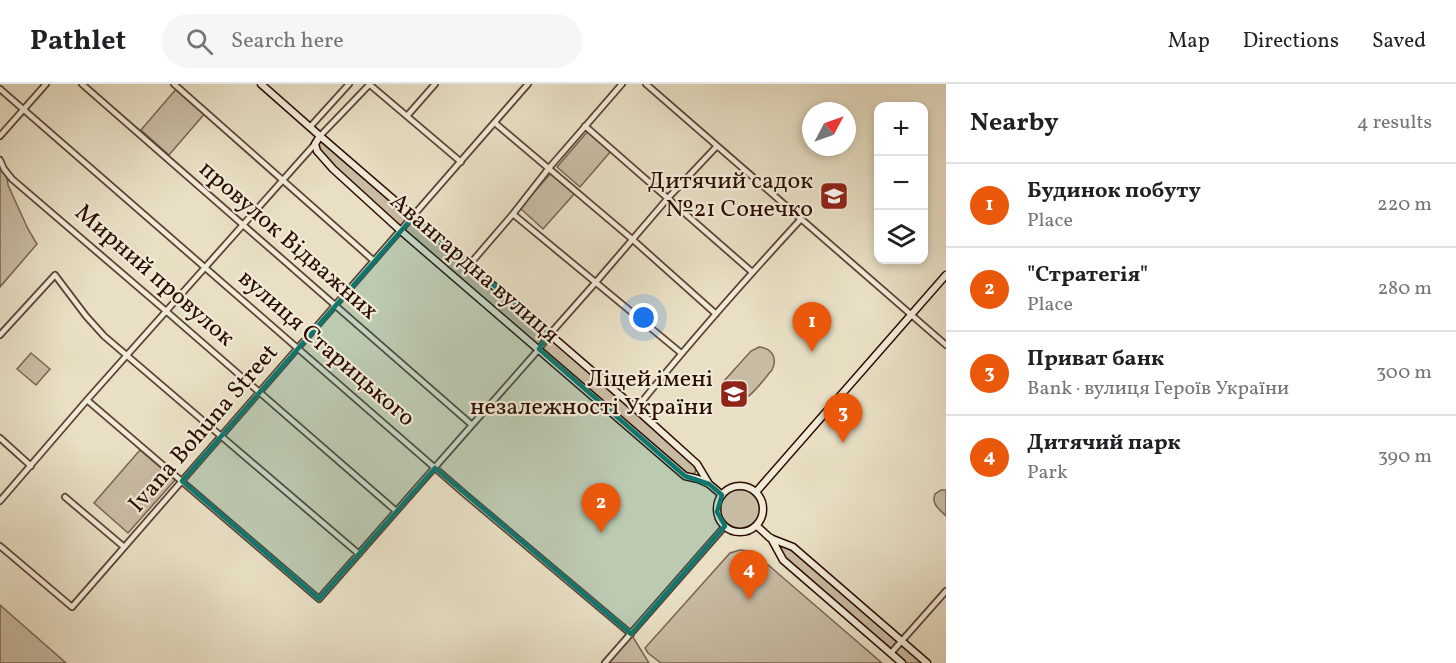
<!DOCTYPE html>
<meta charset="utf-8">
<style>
body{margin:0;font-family:Vollkorn,serif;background:#f6f6f6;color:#202124}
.controls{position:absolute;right:18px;top:18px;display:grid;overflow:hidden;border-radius:12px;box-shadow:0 3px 9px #0003}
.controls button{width:54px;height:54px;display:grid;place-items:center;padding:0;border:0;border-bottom:2px solid #e0e0e0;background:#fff;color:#202124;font:30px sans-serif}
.compass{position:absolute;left:802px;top:18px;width:54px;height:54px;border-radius:50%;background:#fff;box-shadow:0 3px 9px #0003;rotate:49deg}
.you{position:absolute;left:644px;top:234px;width:21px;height:21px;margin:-15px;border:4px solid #fff;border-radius:50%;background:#1a73e8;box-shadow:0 0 0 9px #1a73e833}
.badge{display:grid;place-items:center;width:39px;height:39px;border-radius:50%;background:#ea580c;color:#fff;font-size:20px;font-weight:700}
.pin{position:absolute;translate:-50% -50px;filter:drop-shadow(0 2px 3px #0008)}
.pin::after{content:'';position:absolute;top:32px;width:21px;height:18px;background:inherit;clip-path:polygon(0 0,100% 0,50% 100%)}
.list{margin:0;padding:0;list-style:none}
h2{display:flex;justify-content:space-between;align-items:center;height:78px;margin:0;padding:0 24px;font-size:26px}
h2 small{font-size:20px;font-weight:400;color:#757577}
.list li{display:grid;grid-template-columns:39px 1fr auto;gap:18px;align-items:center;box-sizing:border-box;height:84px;padding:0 24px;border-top:2px solid #e0e0e0}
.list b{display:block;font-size:22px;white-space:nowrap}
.list p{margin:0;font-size:20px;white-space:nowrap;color:#757577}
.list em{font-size:20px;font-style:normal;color:#757577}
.icon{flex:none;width:33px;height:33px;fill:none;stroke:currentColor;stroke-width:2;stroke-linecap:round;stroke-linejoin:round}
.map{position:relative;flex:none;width:946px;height:579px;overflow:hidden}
header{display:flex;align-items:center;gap:36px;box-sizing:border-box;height:84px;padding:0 30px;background:#fff;border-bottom:2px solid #e0e0e0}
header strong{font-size:28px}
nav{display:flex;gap:33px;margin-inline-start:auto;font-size:21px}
.search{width:420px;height:54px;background:#f6f6f6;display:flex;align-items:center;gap:15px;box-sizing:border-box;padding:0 21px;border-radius:33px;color:#757577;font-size:22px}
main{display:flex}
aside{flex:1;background:#fff}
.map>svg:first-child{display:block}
.green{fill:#c8bba3;stroke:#7a6452;stroke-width:1.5}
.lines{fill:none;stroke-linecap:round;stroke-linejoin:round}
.street-casing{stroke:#5a4231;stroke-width:8}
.secondary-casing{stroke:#2b0d00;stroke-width:9}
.street{stroke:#f0ead9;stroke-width:4.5}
.secondary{stroke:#f0ead9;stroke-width:6}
.marked{fill:#0f766e;fill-opacity:0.2;stroke:#0f766e;stroke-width:4.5;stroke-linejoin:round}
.labels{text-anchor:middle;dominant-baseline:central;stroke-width:4.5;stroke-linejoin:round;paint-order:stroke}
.poi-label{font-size:24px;fill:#2b0d00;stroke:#f0ead9;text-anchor:end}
.street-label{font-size:24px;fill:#2b0d00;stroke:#f0ead9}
</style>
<header>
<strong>Pathlet</strong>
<div class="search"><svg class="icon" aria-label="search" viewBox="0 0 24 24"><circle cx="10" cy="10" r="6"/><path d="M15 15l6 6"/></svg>Search here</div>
<nav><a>Map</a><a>Directions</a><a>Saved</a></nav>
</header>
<main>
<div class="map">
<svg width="946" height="579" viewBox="0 0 946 579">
<rect width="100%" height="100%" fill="#e8dfc4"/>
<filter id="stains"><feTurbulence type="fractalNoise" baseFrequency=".00333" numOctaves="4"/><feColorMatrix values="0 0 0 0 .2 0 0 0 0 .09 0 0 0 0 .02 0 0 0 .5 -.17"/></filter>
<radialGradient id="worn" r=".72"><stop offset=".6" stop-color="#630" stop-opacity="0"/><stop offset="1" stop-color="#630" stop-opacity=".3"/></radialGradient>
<path class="green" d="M177,4L206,28L169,71L141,46Z
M588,47L611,67L580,103L557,83Z
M320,52L697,380L695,389L685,392L401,147L317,67Z
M0,79L7,94L8,101L28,145L37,160L0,203Z
M552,88L575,109L543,145L520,124Z
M759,263C772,264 778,274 772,286C763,296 740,331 725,315C720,309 721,303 724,297L751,267Z
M31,269L50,285L36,301L17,285Z
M140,366L175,396L128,449L94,419Z
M720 425a20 20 0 1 1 40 0a20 20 0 1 1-40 0Z
M941,406H946V432C939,425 931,420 935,410Z
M771,454L793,463L927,579H902L783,476Z
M740,466L752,467L882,579H661L648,569L645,564L730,469Z
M0,521L66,579H0Z
M631,550L649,579H605Z"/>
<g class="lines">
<g class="street-casing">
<path id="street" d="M82,0L472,341
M174,0L374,177
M369,0L461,78
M646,0L946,261
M0,5L466,411L631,550
M407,32L435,0
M495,39L632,155L716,230
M585,42L752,188
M310,43L349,0
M0,52L46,0
M320,52L370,0
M0,76L4,85L12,95L166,227L396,427
M513,130L681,269
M470,180L513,130L549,84L622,0
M0,251L55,191L86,232L104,252L359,470
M87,316L319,515L539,265L550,250L596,198L668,114L717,62
M636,325C689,259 744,197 801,135
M0,354L31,382
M65,413L124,463
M0,417L87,316L315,60
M0,462L72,523L528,0
M891,569L946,507
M605,579L725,442"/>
</g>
<g class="secondary-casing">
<path id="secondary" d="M261,0L320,52L315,60L317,67L333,85L401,147L685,392L698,395L709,400
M320,52L636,325L697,380L709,400L722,411
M717 425a23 23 0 1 1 46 0a23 23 0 1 1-46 0Z
M756,408L946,191
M757,442L770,454L793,463L927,579
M771,454L783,476L902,579"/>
</g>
<use href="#street" class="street"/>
<use href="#secondary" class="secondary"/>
</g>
<path class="marked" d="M414,132L550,250L539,265L685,392L709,400L722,411L717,428L725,442L631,550L435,384L319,515L182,397Z"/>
<defs>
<g id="school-square" transform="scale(1.5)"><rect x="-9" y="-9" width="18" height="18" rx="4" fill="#8f2418" stroke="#f0ead9"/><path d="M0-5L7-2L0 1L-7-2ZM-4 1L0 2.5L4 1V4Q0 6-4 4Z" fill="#fff"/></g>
</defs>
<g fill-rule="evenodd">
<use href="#school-square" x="834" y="112"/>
<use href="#school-square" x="734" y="310"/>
</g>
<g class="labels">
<g class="poi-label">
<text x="813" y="98">Дитячий садок<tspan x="813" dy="28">№21 Сонечко</tspan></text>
<text x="713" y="296">Ліцей імені<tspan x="713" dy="28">незалежності України</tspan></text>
</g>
<g class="street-label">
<text transform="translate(288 157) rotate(41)">провулок Відважних</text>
<text transform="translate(474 185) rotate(41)">Авангардна вулиця</text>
<text transform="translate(154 192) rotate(41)">Мирний провулок</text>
<text transform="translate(326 265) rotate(41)">вулиця Старицького</text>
<text transform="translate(204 345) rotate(-49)">Ivana Bohuna Street</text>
</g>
</g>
<rect width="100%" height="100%" filter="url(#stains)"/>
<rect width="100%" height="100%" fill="url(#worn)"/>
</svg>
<div class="controls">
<button>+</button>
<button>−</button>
<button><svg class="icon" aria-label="layers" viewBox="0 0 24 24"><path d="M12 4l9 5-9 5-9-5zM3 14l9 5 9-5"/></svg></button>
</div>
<svg class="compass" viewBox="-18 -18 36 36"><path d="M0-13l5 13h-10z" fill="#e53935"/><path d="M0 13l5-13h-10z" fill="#757577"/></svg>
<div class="you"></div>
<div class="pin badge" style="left:812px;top:268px">1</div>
<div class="pin badge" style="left:601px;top:449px">2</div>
<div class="pin badge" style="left:843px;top:359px">3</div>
<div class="pin badge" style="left:749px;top:516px">4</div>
</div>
<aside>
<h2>Nearby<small>4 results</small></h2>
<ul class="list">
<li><span class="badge">1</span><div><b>Будинок побуту</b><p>Place</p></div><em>220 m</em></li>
<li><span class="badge">2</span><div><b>&quot;Стратегія&quot;</b><p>Place</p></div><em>280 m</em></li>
<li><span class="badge">3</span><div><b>Приват банк</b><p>Bank · вулиця Героїв України</p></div><em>300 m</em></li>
<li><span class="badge">4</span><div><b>Дитячий парк</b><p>Park</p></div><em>390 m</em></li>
</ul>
</aside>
</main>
